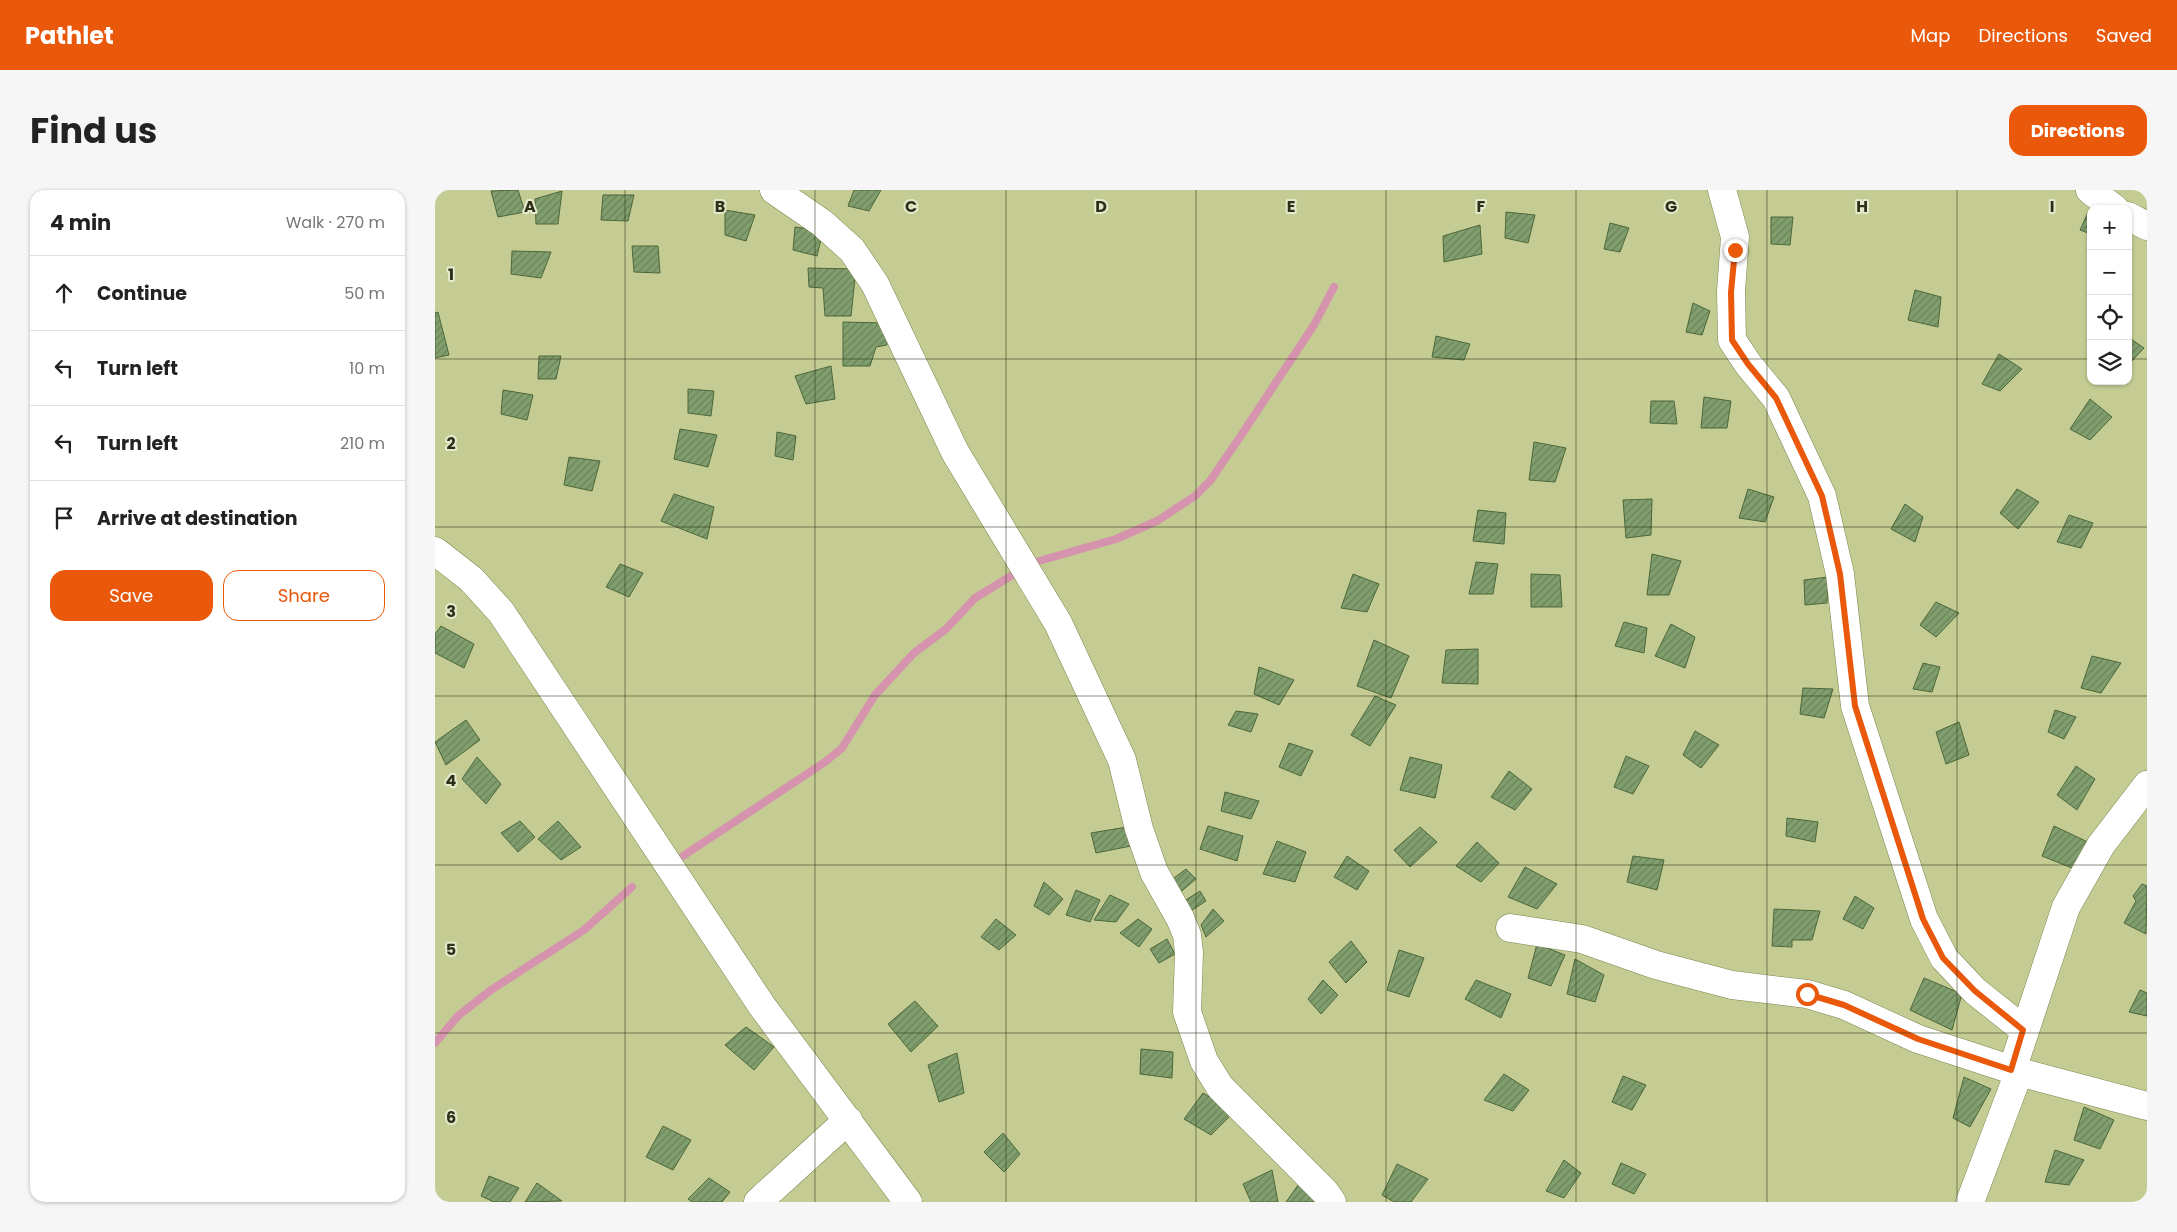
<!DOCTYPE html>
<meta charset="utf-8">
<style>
body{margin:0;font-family:Poppins,sans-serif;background:#f6f6f6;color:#222}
.controls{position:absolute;right:15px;top:15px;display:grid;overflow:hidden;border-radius:10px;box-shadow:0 1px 4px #0004}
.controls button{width:45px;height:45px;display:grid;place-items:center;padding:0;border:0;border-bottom:1px solid #e0e0e0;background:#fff;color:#222;font:25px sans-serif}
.stop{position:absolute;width:15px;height:15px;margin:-11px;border:4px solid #ea580c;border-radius:50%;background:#fff}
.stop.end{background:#ea580c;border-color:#fff;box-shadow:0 1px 5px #0008}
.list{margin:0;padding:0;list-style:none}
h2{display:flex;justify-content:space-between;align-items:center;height:65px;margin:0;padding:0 20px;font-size:21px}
h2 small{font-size:16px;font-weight:400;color:#767676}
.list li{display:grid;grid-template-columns:32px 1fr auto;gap:15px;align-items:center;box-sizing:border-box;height:75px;padding:0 20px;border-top:1px solid #e0e0e0}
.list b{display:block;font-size:19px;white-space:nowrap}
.list em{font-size:16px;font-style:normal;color:#767676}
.actions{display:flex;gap:10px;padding:15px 20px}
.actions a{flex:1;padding:11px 0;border:1px solid #ea580c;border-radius:15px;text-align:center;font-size:18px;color:#ea580c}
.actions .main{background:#ea580c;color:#fff}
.icon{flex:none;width:28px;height:28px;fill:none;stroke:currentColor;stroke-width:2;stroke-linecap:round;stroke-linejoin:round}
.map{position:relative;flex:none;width:1712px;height:1012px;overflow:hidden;border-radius:15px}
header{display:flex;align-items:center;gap:30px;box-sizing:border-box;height:70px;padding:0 25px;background:#ea580c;color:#fff}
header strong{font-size:24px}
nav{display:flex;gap:28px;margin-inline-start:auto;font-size:18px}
.intro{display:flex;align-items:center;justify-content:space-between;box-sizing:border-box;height:120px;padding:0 30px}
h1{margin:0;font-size:35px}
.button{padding:12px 22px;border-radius:15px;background:#ea580c;color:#fff;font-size:18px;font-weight:700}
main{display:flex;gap:30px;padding:0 30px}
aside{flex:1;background:#fff;border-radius:15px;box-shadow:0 1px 4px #0004}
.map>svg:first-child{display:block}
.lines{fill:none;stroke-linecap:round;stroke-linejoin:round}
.stream{stroke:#d593ad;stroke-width:8}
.building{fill:url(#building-hatch);stroke:#4c6739}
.street-casing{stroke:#7d834c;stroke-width:29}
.street{stroke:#fff;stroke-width:28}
.route{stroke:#ea580c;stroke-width:6}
.grid{fill:none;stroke:#2d2f18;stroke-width:1;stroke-opacity:0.55}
.grid-label{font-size:16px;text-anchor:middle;font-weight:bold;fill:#2d2f18;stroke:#e6eacd;stroke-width:4;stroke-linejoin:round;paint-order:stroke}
</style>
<header>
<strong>Pathlet</strong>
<nav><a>Map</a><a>Directions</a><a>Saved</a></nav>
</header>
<div class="intro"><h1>Find us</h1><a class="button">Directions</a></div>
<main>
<aside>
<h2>4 min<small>Walk · 270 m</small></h2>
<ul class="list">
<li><svg class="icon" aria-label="ahead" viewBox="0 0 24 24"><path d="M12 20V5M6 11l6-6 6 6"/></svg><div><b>Continue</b></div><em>50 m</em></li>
<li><svg class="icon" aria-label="left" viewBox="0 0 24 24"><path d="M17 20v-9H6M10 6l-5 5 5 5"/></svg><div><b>Turn left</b></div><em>10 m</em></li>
<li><svg class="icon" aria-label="left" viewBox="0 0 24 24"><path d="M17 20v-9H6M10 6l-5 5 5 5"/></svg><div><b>Turn left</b></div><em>210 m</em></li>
<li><svg class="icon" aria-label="arrive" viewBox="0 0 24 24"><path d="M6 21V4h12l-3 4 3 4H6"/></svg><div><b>Arrive at destination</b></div></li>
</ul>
<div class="actions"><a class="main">Save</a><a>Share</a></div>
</aside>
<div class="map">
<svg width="1712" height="1012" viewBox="0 0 1712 1012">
<defs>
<pattern id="building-hatch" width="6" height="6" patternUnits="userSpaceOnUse" patternTransform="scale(1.25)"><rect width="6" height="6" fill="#819f6e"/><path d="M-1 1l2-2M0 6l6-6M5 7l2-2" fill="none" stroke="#6a8259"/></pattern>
</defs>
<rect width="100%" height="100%" fill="#c5cc93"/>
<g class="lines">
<path class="stream" d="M248,666L390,572L407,558L440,505L479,463L511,439L540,408L597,373L681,349L722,331L760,306L775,291L805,247L879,135L899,97
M0,853L23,826L56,800L149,740L197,697"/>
</g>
<path class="building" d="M83,0L90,22L63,27L56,1Z
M419,0H446L434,21L413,16Z
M127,1L123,34H101L100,9Z
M168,5H199L193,31L166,30Z
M1656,16L1663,19H1656V44L1645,40Z
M290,20L320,25L311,51L290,45Z
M1071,22L1100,25L1093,53L1070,48Z
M1336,27H1358L1355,55L1336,54Z
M1175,33L1194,38L1185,62L1169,59Z
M1045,35L1047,64L1009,72L1008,46Z
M360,37L388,41L382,66L358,60Z
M197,56H223L225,83L199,82Z
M77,61L116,62L106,88L76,84Z
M373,78L421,79L416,126H390L388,98L374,97Z
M1480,100L1506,107L1503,137L1473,130Z
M1258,113L1275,121L1267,145L1251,142Z
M3,122L14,165L0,168V123Z
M408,132L450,133L452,155L441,157L435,176H408Z
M1001,146L1035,154L1029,170L997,167Z
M1693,147L1709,158L1693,175Z
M1564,164L1587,179L1565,201L1547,194Z
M104,166H126L121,189H103Z
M396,176L400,209L371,214L360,186Z
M253,199L279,201L276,226L253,223Z
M68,200L98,205L92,230L66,224Z
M1269,207L1296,211L1292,238H1266Z
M1655,209L1677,227L1655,250L1635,239Z
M1216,211H1239L1242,234L1215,233Z
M245,239L282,245L273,277L239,269Z
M342,242L361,246L358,270L340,266Z
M1099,252L1131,258L1120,292L1094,290Z
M134,267L165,271L157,301L129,295Z
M1313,299L1339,307L1330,332L1304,328Z
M1582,299L1604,312L1583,339L1565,323Z
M239,304L279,317L272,349L226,331Z
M1217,309L1216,345L1191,348L1188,310Z
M1470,314L1488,327L1480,352L1456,339Z
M1043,320L1071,323L1069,354L1038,351Z
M1634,325L1658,333L1646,358L1622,352Z
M1217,364L1246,371L1234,405H1212Z
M1041,372L1063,374L1058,404H1034Z
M185,374L208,383L194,407L171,397Z
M918,384L944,394L932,422L906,418Z
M1096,384L1125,385L1127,417H1096Z
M1393,387L1392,413L1370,415L1369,390Z
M1501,412L1524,423L1501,447L1485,435Z
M1189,432L1212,438L1209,463L1180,456Z
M1236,434L1260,447L1250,478L1220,466Z
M6,436L39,454L29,478L0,463V444Z
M939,450L974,466L956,508L922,496Z
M1043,459V494L1007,493L1011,460Z
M1657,466L1686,473L1666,503L1646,498Z
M1488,473L1505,477L1497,502L1478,499Z
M824,477L859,490L844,515L819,504Z
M1368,498L1398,499L1389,528L1365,524Z
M940,506L961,515L935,556L916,545Z
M1620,520L1641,527L1629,549L1613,542Z
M801,521L823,524L816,542L793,535Z
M31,530L45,550L11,575L0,552Z
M1524,532L1534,565L1511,574L1501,542Z
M1260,541L1284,555L1266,578L1248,565Z
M854,553L878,561L866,586L844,577Z
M1191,566L1214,576L1198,604L1179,597Z
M42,567L66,594L51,614L27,589Z
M975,567L1007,575L1000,608L965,600Z
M1641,576L1660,589L1642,620L1622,605Z
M1074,581L1097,599L1080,620L1056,607Z
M790,602L824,611L816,629L786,621Z
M1352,628L1383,632L1380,652L1351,646Z
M85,631L100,647L83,662L66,643Z
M123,631L146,657L126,670L103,649Z
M698,636L701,655L661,663L656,643Z
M773,636L808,646L802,671L765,659Z
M1619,636L1657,654L1642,680L1607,666Z
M985,637L1002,652L975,677L959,660Z
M842,651L871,662L860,692L828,684Z
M1042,652L1064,673L1046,692L1021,676Z
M912,666L934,681L922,700L899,687Z
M1198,666L1229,670L1222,700L1192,692Z
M1090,677L1122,694L1102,719L1073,707Z
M751,679L761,689L742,705L735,691Z
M609,692L628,709L614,725L599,716Z
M1707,694L1712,696L1711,744L1689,733L1701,711L1698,706Z
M641,700L665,710L655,732L631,725Z
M765,701L771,711L751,724L746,713Z
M675,705L694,714L681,732L659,730Z
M1420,706L1439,718L1428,739L1408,729Z
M778,719L789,731L771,747L766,735Z
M1339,719L1385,721L1377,750H1357V757L1337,756Z
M561,729L581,745L564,760L546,747Z
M703,729L717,739L704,757L685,743Z
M732,749L740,764L724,773L715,759Z
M916,751L932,772L911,793L894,772Z
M1102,754L1130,765L1116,796L1093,788Z
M964,760L989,768L974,807L952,800Z
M1140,769L1169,785L1160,812L1132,804Z
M1489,788L1527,804L1517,840L1475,820Z
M888,790L903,805L886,824L873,809Z
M1041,790L1076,804L1066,828L1030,809Z
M1705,800L1712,803V826L1694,822Z
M480,811L503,836L476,862L453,834Z
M311,837L339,857L319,880L290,855Z
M706,859L738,862L737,888L705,884Z
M522,863L529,903L504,912L493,875Z
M1069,884L1094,900L1078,921L1049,910Z
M1188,886L1211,895L1197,920L1177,912Z
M1529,887L1556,899L1535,937L1518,928Z
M768,903L799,922L776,945L749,929Z
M1649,917L1679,930L1665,959L1639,950Z
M228,936L256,950L238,980L211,967Z
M568,943L585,964L569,982L549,962Z
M1620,960L1649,970L1634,995L1610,992Z
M1129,970L1146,983L1129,1008L1111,1001Z
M1186,973L1211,984L1199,1004L1177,994Z
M962,974L993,989L976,1012H959L947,1005Z
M837,980L843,1012H816L808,994Z
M54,986L84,998L75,1012H59L46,1006Z
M274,988L295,1002L287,1012H257L253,1009Z
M866,991L885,1012H851Z
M102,993L127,1011L90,1012Z"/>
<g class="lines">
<g class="street-casing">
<path id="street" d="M339,0L387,33L417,60L440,94L520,262L623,433L687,570L704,639L719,682L745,728L752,745L754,763L752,822L769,871L785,897L890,1002L897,1012
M1287,0L1300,47L1296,101L1297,150L1313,174L1341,208L1387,306L1405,384L1420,516L1489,729L1509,768L1540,801L1589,840
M1655,0L1680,19
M1693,26L1712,36
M0,361L36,389L66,422L327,816L473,1012
M1075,738L1147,749L1221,775L1297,795L1372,804L1409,815L1483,849L1584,882L1712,916
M1577,880L1631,717L1666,655L1712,595
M323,1012L413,930
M1535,1012L1584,882"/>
</g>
<use href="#street" class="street"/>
</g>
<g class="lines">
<path class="route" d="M1300,60L1296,102L1297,150L1313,174L1341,208L1387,306L1405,384L1420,516L1488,729L1508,768L1540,801L1588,840L1576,880L1483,849L1409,815L1372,804"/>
</g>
<path class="grid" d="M190,0V1012M380,0V1012M571,0V1012M761,0V1012M951,0V1012M1141,0V1012M1332,0V1012M1522,0V1012M0,169H1656M1693,169H1712M0,337H1712M0,506H1712M0,675H1712M0,843H1712"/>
<g class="grid-label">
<text x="95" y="22">A</text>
<text x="285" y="22">B</text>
<text x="476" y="22">C</text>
<text x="666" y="22">D</text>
<text x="856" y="22">E</text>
<text x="1046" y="22">F</text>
<text x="1236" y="22">G</text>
<text x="1427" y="22">H</text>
<text x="1617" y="22">I</text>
<text x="16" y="90">1</text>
<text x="16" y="259">2</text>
<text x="16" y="427">3</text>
<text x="16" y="596">4</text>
<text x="16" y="765">5</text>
<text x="16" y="933">6</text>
</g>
</svg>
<div class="controls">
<button>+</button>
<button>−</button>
<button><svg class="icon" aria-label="locate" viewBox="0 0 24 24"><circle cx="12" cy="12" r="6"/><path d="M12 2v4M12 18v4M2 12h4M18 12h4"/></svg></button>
<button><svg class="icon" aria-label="layers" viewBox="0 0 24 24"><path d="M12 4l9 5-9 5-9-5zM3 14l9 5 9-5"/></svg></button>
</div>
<div class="stop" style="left:1372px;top:804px"></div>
<div class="stop end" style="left:1300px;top:60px"></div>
</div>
</main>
